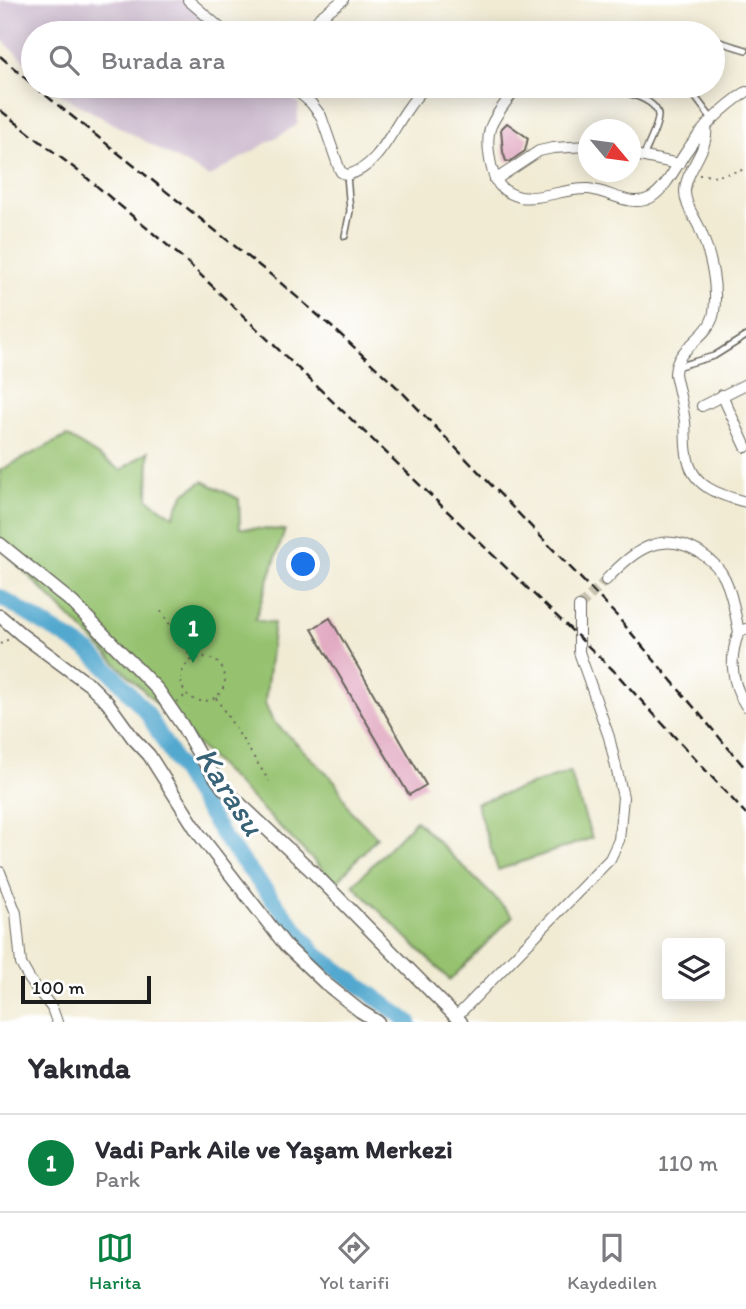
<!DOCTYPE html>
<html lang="tr">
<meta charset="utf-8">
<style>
body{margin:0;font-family:Itim,sans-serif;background:#f7f7f7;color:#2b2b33}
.controls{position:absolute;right:21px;bottom:21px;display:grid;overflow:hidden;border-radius:7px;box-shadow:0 4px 18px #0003}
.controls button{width:63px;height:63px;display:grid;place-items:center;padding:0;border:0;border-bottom:2px solid #e1e1e2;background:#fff;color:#2b2b33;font:35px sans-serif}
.compass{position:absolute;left:578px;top:119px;width:63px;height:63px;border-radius:50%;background:#fff;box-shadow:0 4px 18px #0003;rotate:119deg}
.scale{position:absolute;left:21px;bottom:18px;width:130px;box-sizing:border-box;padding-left:7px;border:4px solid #1c1c1c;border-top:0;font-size:19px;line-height:24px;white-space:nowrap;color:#1c1c1c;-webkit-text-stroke:5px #fff;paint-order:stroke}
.you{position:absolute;left:304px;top:565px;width:24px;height:24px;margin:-18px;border:5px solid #fff;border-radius:50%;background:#1a73e8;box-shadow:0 0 0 10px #1a73e833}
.badge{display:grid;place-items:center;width:46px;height:46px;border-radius:50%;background:#0b8043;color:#fff;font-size:23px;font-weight:700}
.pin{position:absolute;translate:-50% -58px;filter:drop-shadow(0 2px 4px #0008)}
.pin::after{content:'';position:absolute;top:37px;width:24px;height:21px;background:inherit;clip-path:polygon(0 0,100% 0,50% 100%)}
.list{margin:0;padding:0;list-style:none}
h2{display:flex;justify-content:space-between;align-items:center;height:91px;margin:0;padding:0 28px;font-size:30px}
h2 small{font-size:23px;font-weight:400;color:#7c7c81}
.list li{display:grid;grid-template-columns:46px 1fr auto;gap:21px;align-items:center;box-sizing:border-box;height:98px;padding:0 28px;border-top:2px solid #e1e1e2}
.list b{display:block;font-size:26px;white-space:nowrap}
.list p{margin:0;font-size:23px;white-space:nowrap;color:#7c7c81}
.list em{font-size:23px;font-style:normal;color:#7c7c81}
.icon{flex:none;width:38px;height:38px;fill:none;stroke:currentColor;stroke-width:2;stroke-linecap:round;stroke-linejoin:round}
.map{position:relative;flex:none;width:746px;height:1022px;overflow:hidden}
.search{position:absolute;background:#fff;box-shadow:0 4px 18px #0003;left:21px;right:21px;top:21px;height:77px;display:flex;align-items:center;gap:18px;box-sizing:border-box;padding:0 24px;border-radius:38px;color:#7c7c81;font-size:26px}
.sheet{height:189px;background:#fff}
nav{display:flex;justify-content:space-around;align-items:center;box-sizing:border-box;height:98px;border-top:2px solid #e1e1e2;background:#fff;font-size:19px;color:#7c7c81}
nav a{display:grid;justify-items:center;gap:4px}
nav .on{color:#0b8043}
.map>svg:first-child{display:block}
.industrial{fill:#cfbdd0}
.green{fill:#96c26f;stroke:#596f46;stroke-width:2}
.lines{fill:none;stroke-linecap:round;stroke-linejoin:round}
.river{stroke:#53a8cf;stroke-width:16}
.building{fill:#e2aac2}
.minor-tunnel{stroke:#c6c2af;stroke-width:10;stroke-dasharray:10 5;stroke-linecap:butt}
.service-casing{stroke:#67645c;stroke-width:8}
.minor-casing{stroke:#67645c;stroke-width:12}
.tertiary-casing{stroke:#67645c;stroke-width:15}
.path{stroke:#67645c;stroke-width:2;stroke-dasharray:2 5;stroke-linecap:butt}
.service{stroke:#fff;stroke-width:5}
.minor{stroke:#fff;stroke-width:10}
.tertiary{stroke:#fff;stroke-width:12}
.rail{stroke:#1c1c1c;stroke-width:2.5;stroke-dasharray:10 5;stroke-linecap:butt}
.labels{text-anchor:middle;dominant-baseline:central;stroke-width:6;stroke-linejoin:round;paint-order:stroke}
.water-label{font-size:32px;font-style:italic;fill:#386276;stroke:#fff}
</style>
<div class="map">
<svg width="746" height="1022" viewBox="0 0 746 1022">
<rect width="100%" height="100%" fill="#fff"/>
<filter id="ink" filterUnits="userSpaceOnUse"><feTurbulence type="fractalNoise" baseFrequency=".0143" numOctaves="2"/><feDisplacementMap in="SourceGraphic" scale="14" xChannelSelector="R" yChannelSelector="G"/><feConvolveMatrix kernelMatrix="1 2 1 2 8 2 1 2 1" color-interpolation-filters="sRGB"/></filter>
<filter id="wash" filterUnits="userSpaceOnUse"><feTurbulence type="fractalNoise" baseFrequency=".00686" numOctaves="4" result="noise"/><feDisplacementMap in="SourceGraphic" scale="28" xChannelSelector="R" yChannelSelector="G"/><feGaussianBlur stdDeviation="1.57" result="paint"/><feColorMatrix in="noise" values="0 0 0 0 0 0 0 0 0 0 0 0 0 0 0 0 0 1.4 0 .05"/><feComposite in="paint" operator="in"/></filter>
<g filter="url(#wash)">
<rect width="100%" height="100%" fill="#f1ebd4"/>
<path class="industrial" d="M0,0H183L223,33H33V69L0,38Z
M51,86H280L299,103L297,125L209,177L60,94Z"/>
<path class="green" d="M67,436L121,470L149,451L148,499L173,516L184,494L203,481L239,499L240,528L285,530L255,620L274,623L265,703L272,720L335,781L350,810L377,837L336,883L0,547V470Z
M570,772L592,838L498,870L476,803Z
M416,820L513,916L450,980L353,885Z"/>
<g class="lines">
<path class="river" d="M0,597L90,652L115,676L147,713L185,777L225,839L315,953L409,1022"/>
</g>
<g id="blocks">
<path class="building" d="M507,123L528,138L525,151L509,162L506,161L503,152L501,129Z
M330,618L426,785L409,795L312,629Z"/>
</g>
</g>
<g filter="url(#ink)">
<use href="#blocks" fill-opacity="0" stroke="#67645c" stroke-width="2"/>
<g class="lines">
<path class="minor-tunnel" d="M579,607L606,580"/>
<g class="service-casing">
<path id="service" d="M713,40L746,50
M589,86C605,87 656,95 658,115C659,125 647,147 643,157
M686,86L693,94L712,119
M546,88L570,86
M345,236L350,211L347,175
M676,367L714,356L746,336"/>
</g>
<g class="minor-casing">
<path id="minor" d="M188,0L226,33
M308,33L320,17L343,0
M291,86L311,103L321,116L339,168L341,172L347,175C377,168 390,134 406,111C412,102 419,93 427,86
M518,86C509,98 497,112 491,126C485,140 490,176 501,187C506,192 513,195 520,197C541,200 566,188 588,189C609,191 631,208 650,198C665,190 677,165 686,152C702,128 722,108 746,92
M706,126C710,149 685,170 685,192C685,205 694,216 699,227C710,253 718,284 714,312C710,339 676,345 675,374C678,389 683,406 685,422C686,432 685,444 687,454C691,487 719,495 746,502
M630,154L679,164
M495,180L539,151L553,148L588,146
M722,395L746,447
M702,406L746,384
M606,580C633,551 661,529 699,552C710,559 720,568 725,579C733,596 735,614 739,632
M746,629L739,632C729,657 731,683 746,706
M0,872L16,913L21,964L30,980L52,1008L57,1022
M456,1017L610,859L619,840L623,797L609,737L579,652V607"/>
</g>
<g class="tertiary-casing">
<path id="tertiary" d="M0,544L73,603L158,690L182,725L198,753L223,788L314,873L461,1022
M0,616L22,635L91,686L107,702L133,738L149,755L199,834L286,946L325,983L360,1011L378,1022"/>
</g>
<path class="path" d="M699,175L718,176L746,169
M161,611L192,659
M0,644L9,639
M181 679a22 22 0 1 1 44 0a22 22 0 1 1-44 0Z
M216,698L269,781
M177,702L187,694"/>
<use href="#service" class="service"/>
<use href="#minor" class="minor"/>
<use href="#tertiary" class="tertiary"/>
<path class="rail" d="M0,56L33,85
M34,86L276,279L341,335L401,391L616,615L746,769
M0,110L87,178L185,260L613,670L746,814"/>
</g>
</g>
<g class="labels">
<g class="water-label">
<text transform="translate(230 791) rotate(57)">Karasu</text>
</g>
</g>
</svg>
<div class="controls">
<button><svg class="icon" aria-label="layers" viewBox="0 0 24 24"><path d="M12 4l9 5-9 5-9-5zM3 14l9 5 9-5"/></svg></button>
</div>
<svg class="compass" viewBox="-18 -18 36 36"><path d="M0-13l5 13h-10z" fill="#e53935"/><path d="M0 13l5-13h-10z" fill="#7c7c81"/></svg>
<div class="scale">100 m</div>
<div class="you"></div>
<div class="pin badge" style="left:193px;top:663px">1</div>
<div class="search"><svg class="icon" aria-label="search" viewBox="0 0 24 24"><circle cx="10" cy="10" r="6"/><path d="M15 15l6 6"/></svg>Burada ara</div>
</div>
<section class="sheet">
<h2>Yakında<small></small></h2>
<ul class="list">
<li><span class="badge">1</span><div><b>Vadi Park Aile ve Yaşam Merkezi</b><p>Park</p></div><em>110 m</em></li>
</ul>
</section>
<nav>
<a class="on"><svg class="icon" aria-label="map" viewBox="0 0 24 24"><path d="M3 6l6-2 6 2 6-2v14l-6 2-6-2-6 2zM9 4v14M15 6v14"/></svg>Harita</a>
<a><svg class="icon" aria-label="directions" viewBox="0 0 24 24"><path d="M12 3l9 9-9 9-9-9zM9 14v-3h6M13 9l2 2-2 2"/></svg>Yol tarifi</a>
<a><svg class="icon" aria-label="saved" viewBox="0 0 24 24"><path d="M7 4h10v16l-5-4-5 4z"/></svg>Kaydedilen</a>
</nav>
